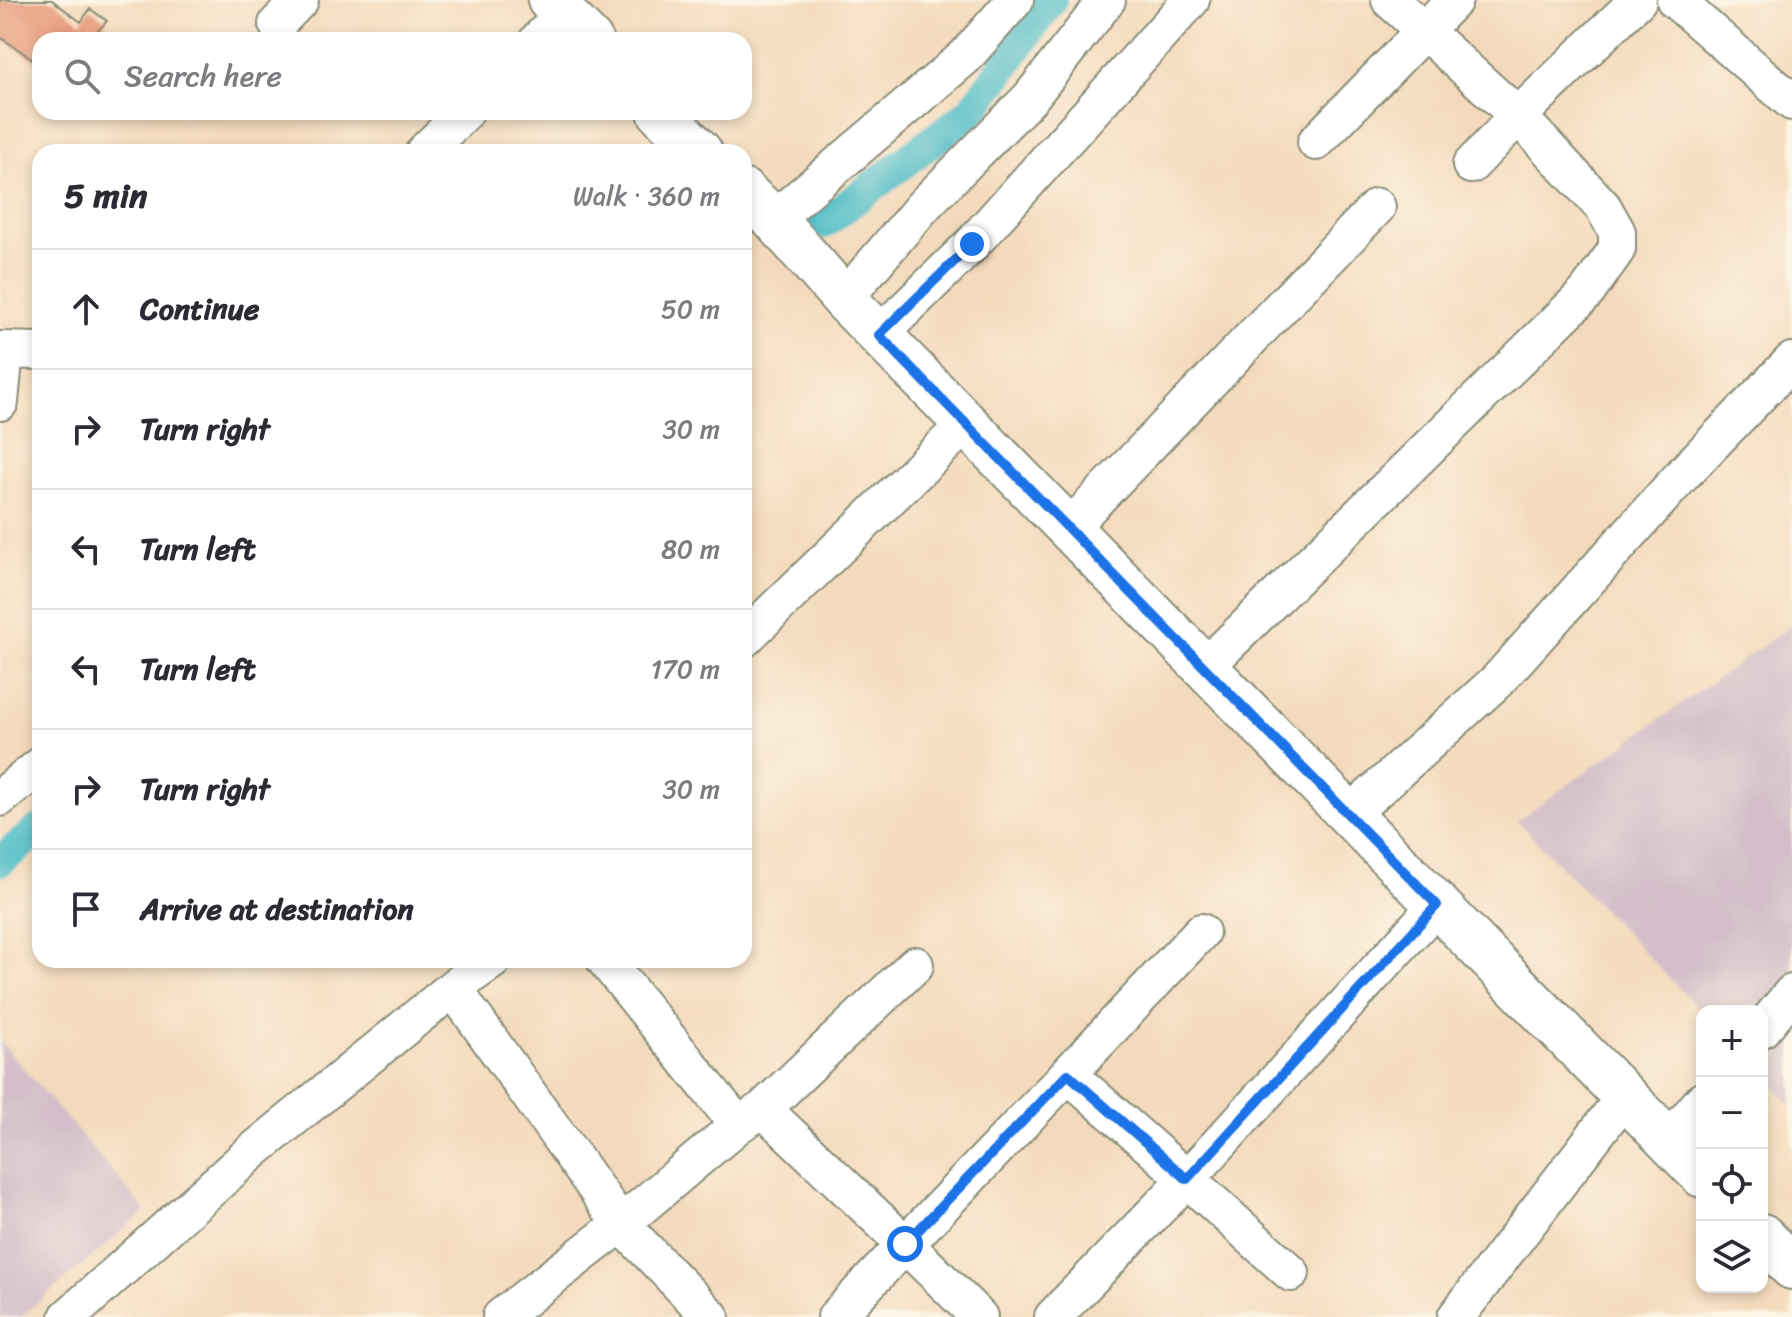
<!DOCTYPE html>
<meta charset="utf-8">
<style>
body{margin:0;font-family:Sriracha,sans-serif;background:#f2f2f3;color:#2b2b33}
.controls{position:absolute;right:24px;bottom:24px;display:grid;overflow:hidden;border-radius:16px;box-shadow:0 4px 12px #0003}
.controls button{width:72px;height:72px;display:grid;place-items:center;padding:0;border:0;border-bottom:2px solid #e1e1e2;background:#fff;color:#2b2b33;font:40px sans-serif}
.stop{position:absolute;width:24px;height:24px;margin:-18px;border:6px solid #1a73e8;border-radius:50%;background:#fff}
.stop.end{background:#1a73e8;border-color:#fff;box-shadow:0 2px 8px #0008}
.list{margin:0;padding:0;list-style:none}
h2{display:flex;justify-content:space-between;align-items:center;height:104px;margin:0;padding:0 32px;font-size:34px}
h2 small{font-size:26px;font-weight:400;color:#7c7c81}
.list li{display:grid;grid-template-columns:52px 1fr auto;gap:24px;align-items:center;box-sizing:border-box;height:120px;padding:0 32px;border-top:2px solid #e1e1e2}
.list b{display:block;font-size:30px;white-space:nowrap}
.list em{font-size:26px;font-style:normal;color:#7c7c81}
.icon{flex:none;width:44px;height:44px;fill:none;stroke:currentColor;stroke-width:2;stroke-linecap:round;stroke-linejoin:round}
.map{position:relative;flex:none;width:1792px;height:1317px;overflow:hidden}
.search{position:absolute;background:#fff;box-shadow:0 4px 12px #0003;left:32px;top:32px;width:720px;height:88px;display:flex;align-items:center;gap:20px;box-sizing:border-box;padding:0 28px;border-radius:24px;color:#7c7c81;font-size:30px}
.panel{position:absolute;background:#fff;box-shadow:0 4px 12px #0003;left:32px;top:144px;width:720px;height:824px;border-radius:24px}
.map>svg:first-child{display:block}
.industrial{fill:#d2bdc8}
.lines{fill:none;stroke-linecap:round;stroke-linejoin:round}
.canal{stroke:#51bec8;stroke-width:32}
.building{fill:#e69575}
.minor-casing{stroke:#8a8c78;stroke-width:40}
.major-casing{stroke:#8a8c78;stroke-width:48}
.minor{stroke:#fff;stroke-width:36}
.major{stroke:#fff;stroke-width:44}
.route{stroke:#1a73e8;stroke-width:10}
</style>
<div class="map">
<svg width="1792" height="1317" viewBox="0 0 1792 1317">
<rect width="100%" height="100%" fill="#fcf5e5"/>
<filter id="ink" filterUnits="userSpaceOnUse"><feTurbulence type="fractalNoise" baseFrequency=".0125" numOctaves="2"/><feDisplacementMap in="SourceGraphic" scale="16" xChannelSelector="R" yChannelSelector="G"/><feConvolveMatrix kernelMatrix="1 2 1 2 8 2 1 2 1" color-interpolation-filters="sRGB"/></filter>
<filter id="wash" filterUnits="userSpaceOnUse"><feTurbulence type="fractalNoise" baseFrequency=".006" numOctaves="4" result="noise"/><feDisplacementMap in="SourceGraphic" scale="32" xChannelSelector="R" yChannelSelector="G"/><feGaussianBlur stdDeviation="1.8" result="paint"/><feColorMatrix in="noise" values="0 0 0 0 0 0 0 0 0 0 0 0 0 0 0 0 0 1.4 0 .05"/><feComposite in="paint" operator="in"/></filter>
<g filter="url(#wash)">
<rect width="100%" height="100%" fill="#f4dabc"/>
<path class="industrial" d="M1792,625V1106L1762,1074V1011L1702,1012L1517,821Z
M0,1041L146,1211L21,1317H0Z"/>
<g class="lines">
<path class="canal" d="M824,223L972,111L1051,0
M0,861L40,829"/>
</g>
<g id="blocks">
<path class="building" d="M0,0H52L81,22L90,9L107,21L89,40H40V64L0,37Z"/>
</g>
</g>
<g filter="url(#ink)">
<use href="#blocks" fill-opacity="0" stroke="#8a8c78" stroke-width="2"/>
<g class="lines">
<g class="minor-casing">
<path id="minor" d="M1675,0L1792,102
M277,24L300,0
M538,40L564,14
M1316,142L1454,0
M424,152L465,112
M1471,165L1518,116L1638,0
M774,219L965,57L1015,0
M844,299L924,205L1030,98L1107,0
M879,335L972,244L1191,0
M0,350L40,351
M0,402L5,350
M1069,528L1377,207
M744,639L966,424
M1205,667L1587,292L1617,249V232L1603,207L1518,116L1390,0
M0,798L40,766
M1349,815L1497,681L1684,473L1792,361
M605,960L738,1125
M453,988L621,1224L711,1317
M1762,1029L1792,993
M1068,1074L1201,932
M763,1109L915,965
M1669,1141L1702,1101
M68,1317L253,1151L453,988L493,960
M501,1317L621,1224L738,1125L763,1109L905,1244L979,1317
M836,1317L1068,1074L1187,1179L1437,905
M1053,1317L1187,1179L1291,1273
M1456,1317L1625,1096"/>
</g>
<g class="major-casing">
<path id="major" d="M550,0L590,40
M660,112L700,152
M744,192L774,219L844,299L1702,1175
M1762,1236L1792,1267"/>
</g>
<use href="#minor" class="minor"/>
<use href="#major" class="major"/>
</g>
</g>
<g class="lines" filter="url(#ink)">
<path class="route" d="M905,1244L1068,1074L1187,1179L1437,905L879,335L972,244"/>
</g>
</svg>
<div class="controls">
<button>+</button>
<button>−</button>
<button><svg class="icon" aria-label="locate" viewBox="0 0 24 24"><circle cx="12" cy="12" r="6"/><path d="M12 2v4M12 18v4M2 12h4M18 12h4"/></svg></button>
<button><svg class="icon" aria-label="layers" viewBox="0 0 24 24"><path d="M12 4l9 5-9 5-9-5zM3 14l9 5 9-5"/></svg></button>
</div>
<div class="stop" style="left:905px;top:1244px"></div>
<div class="stop end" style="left:972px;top:244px"></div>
<div class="search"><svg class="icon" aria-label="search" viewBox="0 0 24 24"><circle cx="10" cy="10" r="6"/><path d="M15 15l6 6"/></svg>Search here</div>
<section class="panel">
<h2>5 min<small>Walk · 360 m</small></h2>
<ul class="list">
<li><svg class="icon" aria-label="ahead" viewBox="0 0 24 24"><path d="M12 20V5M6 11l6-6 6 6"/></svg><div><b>Continue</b></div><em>50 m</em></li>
<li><svg class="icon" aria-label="right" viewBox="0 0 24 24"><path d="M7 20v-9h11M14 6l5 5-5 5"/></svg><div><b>Turn right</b></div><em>30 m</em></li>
<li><svg class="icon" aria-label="left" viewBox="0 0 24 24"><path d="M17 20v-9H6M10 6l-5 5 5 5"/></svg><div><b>Turn left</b></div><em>80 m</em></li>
<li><svg class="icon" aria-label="left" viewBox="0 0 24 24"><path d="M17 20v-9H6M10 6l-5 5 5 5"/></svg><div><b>Turn left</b></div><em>170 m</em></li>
<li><svg class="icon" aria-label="right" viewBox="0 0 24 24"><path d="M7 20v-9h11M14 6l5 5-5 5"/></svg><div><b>Turn right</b></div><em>30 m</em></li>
<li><svg class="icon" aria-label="arrive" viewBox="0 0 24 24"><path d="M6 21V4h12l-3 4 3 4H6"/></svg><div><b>Arrive at destination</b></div></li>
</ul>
</section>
</div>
